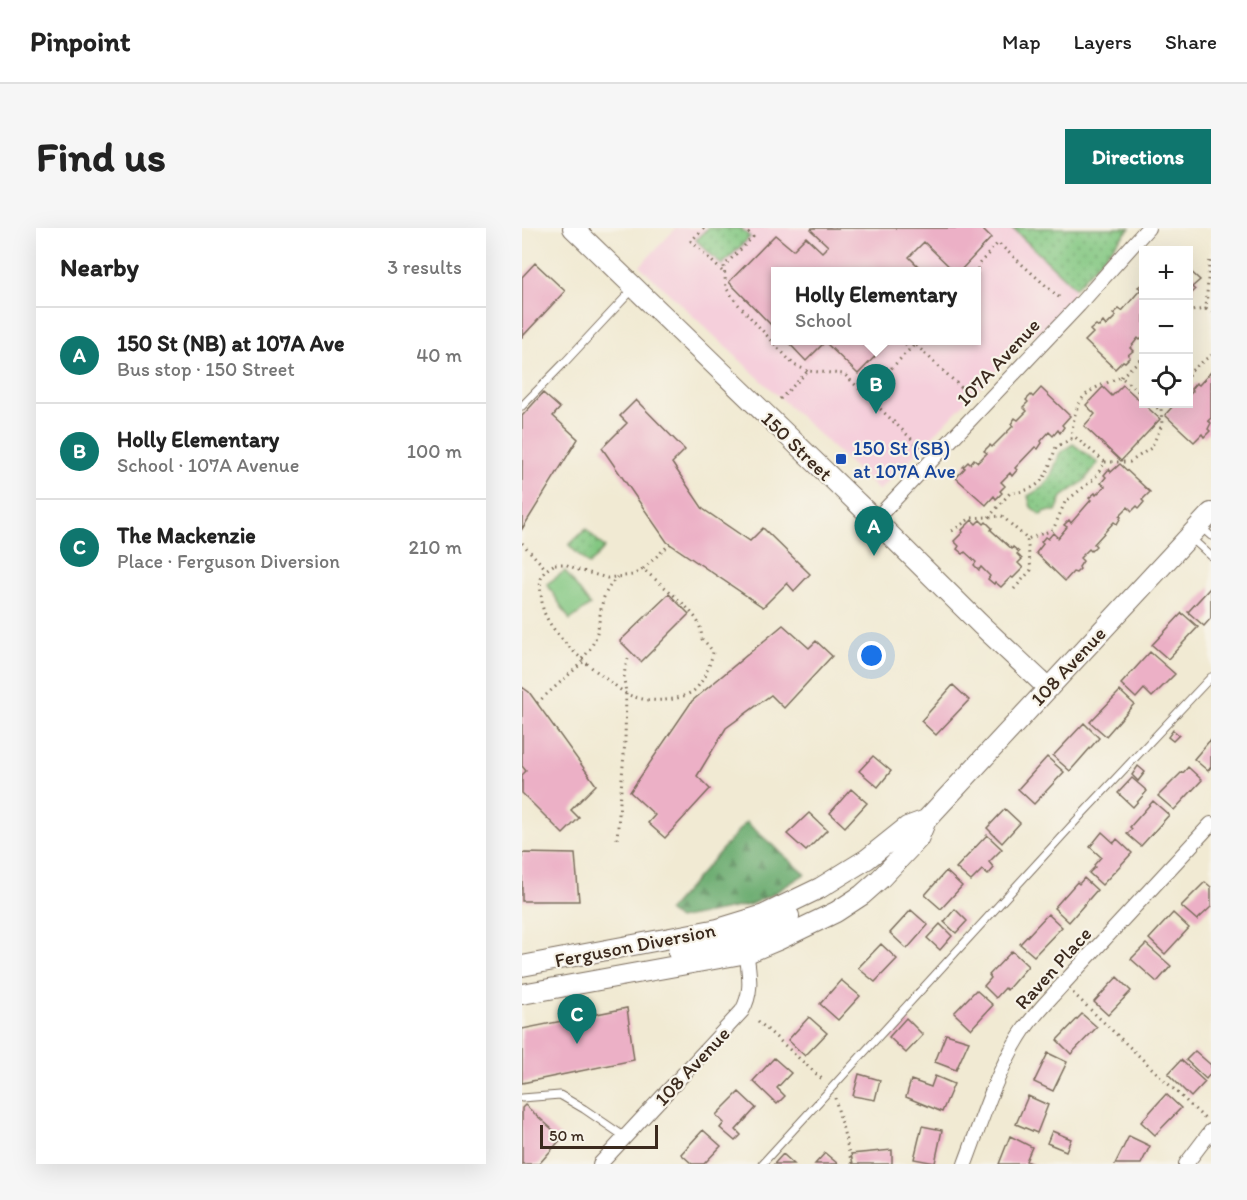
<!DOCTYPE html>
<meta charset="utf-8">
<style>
body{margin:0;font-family:Itim,sans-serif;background:#f6f6f6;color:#222}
.controls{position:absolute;right:18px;top:18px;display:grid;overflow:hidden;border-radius:0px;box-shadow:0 6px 24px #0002}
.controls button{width:54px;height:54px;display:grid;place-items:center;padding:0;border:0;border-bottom:2px solid #e0e0e0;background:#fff;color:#222;font:30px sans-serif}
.scale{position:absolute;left:18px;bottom:15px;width:118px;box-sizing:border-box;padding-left:6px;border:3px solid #3b2a1e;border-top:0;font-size:16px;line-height:21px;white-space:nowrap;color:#3b2a1e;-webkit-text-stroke:4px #f7f3e8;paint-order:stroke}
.you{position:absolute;left:350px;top:428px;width:21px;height:21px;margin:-15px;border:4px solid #fff;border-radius:50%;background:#1a73e8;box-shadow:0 0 0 9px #1a73e833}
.badge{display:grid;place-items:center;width:39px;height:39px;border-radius:50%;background:#0f766e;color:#fff;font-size:20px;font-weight:700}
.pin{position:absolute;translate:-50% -50px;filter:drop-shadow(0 2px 3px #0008)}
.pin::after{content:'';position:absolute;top:32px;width:21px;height:18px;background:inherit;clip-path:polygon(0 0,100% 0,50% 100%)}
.popup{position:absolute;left:249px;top:39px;width:210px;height:78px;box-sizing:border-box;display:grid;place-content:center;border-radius:0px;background:#fff;filter:drop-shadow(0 2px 4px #0005);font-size:20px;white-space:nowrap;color:#767676}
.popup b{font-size:22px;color:#222}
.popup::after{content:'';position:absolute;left:50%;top:100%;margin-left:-12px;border:12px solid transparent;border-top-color:#fff}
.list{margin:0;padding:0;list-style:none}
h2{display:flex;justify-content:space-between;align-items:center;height:78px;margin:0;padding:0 24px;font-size:26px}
h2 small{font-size:20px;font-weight:400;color:#767676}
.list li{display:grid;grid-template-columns:39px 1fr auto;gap:18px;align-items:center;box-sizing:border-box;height:96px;padding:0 24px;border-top:2px solid #e0e0e0}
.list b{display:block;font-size:22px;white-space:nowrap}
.list p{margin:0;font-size:20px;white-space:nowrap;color:#767676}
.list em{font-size:20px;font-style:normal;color:#767676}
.icon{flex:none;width:33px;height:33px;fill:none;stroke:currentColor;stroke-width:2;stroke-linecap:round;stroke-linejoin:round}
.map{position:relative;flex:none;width:689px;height:936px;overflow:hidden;border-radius:0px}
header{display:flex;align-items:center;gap:36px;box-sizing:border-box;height:84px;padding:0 30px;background:#fff;border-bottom:2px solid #e0e0e0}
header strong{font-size:28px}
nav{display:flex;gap:33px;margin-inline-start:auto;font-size:21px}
.intro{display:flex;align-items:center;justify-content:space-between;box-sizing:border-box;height:144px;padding:0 36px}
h1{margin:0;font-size:42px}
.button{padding:15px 27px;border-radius:0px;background:#0f766e;color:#fff;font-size:21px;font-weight:700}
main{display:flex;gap:36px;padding:0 36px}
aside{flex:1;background:#fff;border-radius:0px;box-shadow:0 6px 24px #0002}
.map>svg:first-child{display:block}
.built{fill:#f5cfdb;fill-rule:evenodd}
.forest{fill:url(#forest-firs);stroke:#526b47;stroke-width:1.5}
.park{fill:url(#park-dots);stroke:#5f7850;stroke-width:1.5}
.pitch{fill:#83c782;stroke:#5f7850;stroke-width:1.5}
.building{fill:#ecb0c6}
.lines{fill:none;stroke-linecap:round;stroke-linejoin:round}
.lane-casing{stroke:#7b6d5d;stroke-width:9}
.street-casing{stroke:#7b6d5d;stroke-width:16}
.secondary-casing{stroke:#7b6d5d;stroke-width:22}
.path{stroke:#7b6d5d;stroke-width:3;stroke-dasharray:1.5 4.5;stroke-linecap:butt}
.lane{stroke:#fff;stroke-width:7}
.street{stroke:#fff;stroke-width:14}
.secondary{stroke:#fff;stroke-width:20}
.transit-dot{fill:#1a4fb4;stroke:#f7f3e8;stroke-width:2}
.labels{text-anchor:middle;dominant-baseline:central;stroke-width:4.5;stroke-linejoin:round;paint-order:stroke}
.street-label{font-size:20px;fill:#3b2a1e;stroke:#f7f3e8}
.transit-label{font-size:20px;fill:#164399;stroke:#f7f3e8;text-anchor:start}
</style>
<header>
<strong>Pinpoint</strong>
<nav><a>Map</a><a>Layers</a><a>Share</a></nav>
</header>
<div class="intro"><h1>Find us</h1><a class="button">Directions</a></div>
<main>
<aside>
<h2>Nearby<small>3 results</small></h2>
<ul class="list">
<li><span class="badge">A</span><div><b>150 St (NB) at 107A Ave</b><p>Bus stop · 150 Street</p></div><em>40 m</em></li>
<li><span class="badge">B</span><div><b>Holly Elementary</b><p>School · 107A Avenue</p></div><em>100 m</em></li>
<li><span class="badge">C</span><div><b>The Mackenzie</b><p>Place · Ferguson Diversion</p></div><em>210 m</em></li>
</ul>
</aside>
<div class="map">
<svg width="689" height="936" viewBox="0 0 689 936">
<defs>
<pattern id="forest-firs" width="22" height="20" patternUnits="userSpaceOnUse" patternTransform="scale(1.5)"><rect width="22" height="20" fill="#6aac70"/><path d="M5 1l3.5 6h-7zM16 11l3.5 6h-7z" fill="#588c5b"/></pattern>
<pattern id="park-dots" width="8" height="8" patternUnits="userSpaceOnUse" patternTransform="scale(1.5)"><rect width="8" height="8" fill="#83c782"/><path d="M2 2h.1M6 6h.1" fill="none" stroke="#6ca26a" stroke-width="1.8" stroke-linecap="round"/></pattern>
</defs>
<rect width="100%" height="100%" fill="#f7f3e8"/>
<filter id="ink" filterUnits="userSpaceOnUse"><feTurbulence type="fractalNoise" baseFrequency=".0167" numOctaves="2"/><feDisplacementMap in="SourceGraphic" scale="12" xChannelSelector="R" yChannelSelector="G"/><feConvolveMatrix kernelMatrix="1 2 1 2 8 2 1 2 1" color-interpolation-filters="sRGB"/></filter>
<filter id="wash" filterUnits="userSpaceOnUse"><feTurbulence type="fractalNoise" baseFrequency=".008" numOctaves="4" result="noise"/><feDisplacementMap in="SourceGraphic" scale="24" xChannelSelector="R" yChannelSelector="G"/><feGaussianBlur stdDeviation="1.35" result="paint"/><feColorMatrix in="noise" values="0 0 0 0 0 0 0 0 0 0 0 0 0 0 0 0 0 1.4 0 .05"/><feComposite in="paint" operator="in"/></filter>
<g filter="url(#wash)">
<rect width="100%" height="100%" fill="#f1ead3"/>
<path class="built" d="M154,0H490L553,60L549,72L522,100L507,109L357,263L118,38ZM254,44H454V112H254Z"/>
<path class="forest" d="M224,594L283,646L249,667L227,677L156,691L146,683Z"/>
<path class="park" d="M186,0H219L228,9L200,37L174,12Z
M490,0H608L553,60Z
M551,216L576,235L562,253L540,269L534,283H524L519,287L509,279L506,268L521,259L528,250L538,225Z
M64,301L83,320L67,337L47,317Z"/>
<path class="pitch" d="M43,343L68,377L48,392L25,356Z"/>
<g id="blocks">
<path class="building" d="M290,0H459L469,10L437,44H433L402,14L387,29L402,44H254V102L207,54L253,7L271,22L284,9L300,24L306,18L289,2Z
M13,35L43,63L0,109V49Z
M666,41L678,52L670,59L673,62L666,69Z
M622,55V108L618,112L616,110L608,120L611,123L606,127L608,129L603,134L601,133L593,141L563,113L571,105L568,102L574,97L577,99L581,94L584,98L594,88L591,86L597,81L600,83L619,61L616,59Z
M264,112H369L336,146L303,114L284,133Z
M689,144V190L686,193L689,195L686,201L688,203L682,209L680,206L672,214L643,187L650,179L646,176H666V168L671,163L669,161L674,155L677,157Z
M601,157L638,191L599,233L562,198L573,186L564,177L581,159L590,168Z
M519,160L548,188L540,197L542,199L538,205L536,202L531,208L527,204L519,213L520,215L516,221L513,219L493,240L495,242L490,248L488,245L479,254L483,258L478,263L480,265L474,271L472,268L464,277L434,250L443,240L441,239L446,234L448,236L452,231L456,234L465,225L462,223L468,217L470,219L491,198L489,196L493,190L496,192L505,183L501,179L506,174L504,172L509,167L511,169Z
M21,165L38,180L31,188L56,211L0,301V188Z
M114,172L163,222L150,235L181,281L228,313L241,300L288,346L272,363L265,355L241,379L145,314L80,220L105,195L98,188Z
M598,236L628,264L620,272L622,274L617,280L615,278L610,283L606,279L597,288L599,289L595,296L592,294L572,316L574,318L569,323L567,321L558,330L561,333L557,339L558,341L554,345L551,344L543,353L514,325L521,316L519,314L523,309L526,311L531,305L536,310L545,299L542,297L547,292L549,295L569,272L567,270L573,265L574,267L583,258L579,255L584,249L582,247L587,241L589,244Z
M450,292L454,296L458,292L462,296L464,294L470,300L469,302L490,321L491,319L497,324L495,326L500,331L496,335L501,340L491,350L489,349L479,359L473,354L472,356L466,351L468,348L459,339L457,342L452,337L454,334L443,324L441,326L435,321L437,318L432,313L441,304L440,302Z
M689,359V390L682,398L666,384Z
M147,366L167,386L119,434L98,413Z
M660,385L676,399L646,431L630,417Z
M261,397L287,420L294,413L310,428L262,480L249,467L204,500L175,548L188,561L143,610L126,595L133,587L108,564L170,473Z
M628,424L653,446L630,469L622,461L614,470L599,456Z
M431,457L447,472L414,507L399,493Z
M0,459L7,464L74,557L49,582L57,590L41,606L0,565V547L4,543L0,538Z
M598,463L612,476L584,508L568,494Z
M562,495L577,510L548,543L531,528Z
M651,502L657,507L651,513L646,509Z
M689,511V539L686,543L672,531Z
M351,528L369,543L356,559L337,543Z
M525,529L542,544L512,576L496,561Z
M616,538L623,544L616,553L610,547Z
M666,539L680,552L652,582L636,568L660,544L661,545Z
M610,550L625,563L611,579L596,565Z
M329,561L345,575L323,599L308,585Z
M631,573L647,587L619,618L605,606L610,601L608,599Z
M483,581L498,595L480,615L465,600Z
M287,585L305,602L284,623L265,606Z
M580,604L592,615L595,611L610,625L580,657L567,645L573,639L572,637L579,629L568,619Z
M465,607L480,621L467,634L472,640L466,647L460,642L449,653L434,640Z
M0,625L53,626L57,673H0Z
M424,643L440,658L419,681L403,667Z
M562,650L575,662L547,694L532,680L555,654L557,656Z
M683,654L689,659V679L675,692L659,678Z
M433,681L445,693L434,705L422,694Z
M389,682L406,697L385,721L368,705Z
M651,685L667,700L643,726L627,711Z
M526,686L540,699L512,728L498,716Z
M418,696L430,708L418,722L405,710Z
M359,716L375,731L353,754L336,740Z
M624,716L649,738L635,754L609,731Z
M490,723L506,738L485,762L483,760L474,770L462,758L469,750L467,747Z
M595,749L609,763L586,787L572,774Z
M319,752L338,768L316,792L298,776Z
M454,762L471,777L449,801L432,785Z
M105,780L112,832L0,855V801Z
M560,786L575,799L549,826L535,812Z
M287,789L305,805L283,828L266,812Z
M384,790L401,807L384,825L367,809Z
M424,806L447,813L434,842L413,834Z
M673,823L689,837V845L684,851L664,832Z
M526,825L545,834L531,863L512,854Z
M252,830L269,845L255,860L263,868L255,876L231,853Z
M659,832L683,854L669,869L646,846Z
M337,846L358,852L353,872L331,868Z
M413,848L432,856L420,884L384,869L389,852L409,859Z
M217,864L234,880L214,902L219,907L213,913L198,900L202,895L194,887Z
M644,866L659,880L633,907L619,894Z
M506,868L526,877L515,905L494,896Z
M3,877L40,910L17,936H0V880Z
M400,898L420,902L413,935L392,931Z
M181,902L199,918L182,936H170L159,926Z
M530,903L549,911L544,923L525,915Z
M488,908L510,919L504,933L512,936H477Z
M607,908L628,918L619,936H593Z
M370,922V936H331L329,926Z
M303,925L316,936H293Z
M261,926L272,936H252Z"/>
</g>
</g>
<g filter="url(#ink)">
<use href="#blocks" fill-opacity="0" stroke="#7b6d5d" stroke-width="1.5"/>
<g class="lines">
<g class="lane-casing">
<path id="lane" d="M0,178L43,134L112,60
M679,299L689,308
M669,310L689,328
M0,870L38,867L62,881L103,909
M240,936L562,584L689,449"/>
</g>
<g class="street-casing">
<path id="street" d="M353,292L557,77L626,0
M78,936L220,783C233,760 225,741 224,717
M443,936C459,894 473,848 497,809C509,789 526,773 541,756L689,596
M664,936L689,903"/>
</g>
<g class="secondary-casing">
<path id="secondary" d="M51,0L353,292L459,397L526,460
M156,724L224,711L267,688
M0,738L196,701L242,687L298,660L345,631L385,599L404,592
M0,766L225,725L258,711L314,684L340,667L358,651L396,611L404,592L689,285"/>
</g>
<path class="path" d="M182,0L169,13L201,44
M222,0L231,9L202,38L204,60L215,75L272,137L286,143
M454,53L456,37L476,15L539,71
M684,81L689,85
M666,86L669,83L684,81L687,36L689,30
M380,112L387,122
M666,147L669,143L689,127
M599,149L622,128
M344,166L393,116L447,167
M258,171L286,143L322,146L400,221
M630,176L639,183
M549,211C554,168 559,165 599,149L622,168
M583,234H608L629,220L640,197L639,180L643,176
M430,303L449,290L480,288L505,311L531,302L543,274L573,250L583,234L553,209L534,219C524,248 522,262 488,265L467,289
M0,315L24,341
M33,336H43L57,342L85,350L111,347L121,341C136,354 160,372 172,388C178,395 179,402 180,411L186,417L191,424C189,435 180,458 170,464C151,475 122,475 103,465C98,462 93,457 88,454C66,437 33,411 22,384C20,379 20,372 19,366C17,350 19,344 33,336Z
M121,341L148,316
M492,361L509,342L505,311
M60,431C81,408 74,394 82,369C85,361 90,355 95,349
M15,475L62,433
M95,611L103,513L104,465L102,451L103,440L106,431
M551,765L683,891
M236,793L301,852
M313,870L330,936"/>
<use href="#lane" class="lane"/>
<use href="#street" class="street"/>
<use href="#secondary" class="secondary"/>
</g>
</g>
<rect class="transit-dot" x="313" y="225" width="12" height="12" rx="3"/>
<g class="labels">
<g class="street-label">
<text transform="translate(476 134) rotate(-47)">107A Avenue</text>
<text transform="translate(275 218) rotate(44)">150 Street</text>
<text transform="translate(546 438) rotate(-47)">108 Avenue</text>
<text transform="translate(113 717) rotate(-11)">Ferguson Diversion</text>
<text transform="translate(531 740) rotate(-48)">Raven Place</text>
<text transform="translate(170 838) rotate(-47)">108 Avenue</text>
</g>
<g class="transit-label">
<text x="331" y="220">150 St (SB)<tspan x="331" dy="23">at 107A Ave</tspan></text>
</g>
</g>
</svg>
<div class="controls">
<button>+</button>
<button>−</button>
<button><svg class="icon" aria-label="locate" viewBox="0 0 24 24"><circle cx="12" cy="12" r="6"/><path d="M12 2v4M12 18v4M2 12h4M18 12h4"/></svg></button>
</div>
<div class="scale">50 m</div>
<div class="you"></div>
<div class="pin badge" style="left:352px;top:328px">A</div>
<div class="pin badge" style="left:354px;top:186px">B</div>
<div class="popup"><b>Holly Elementary</b>School</div>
<div class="pin badge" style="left:55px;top:816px">C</div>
</div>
</main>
